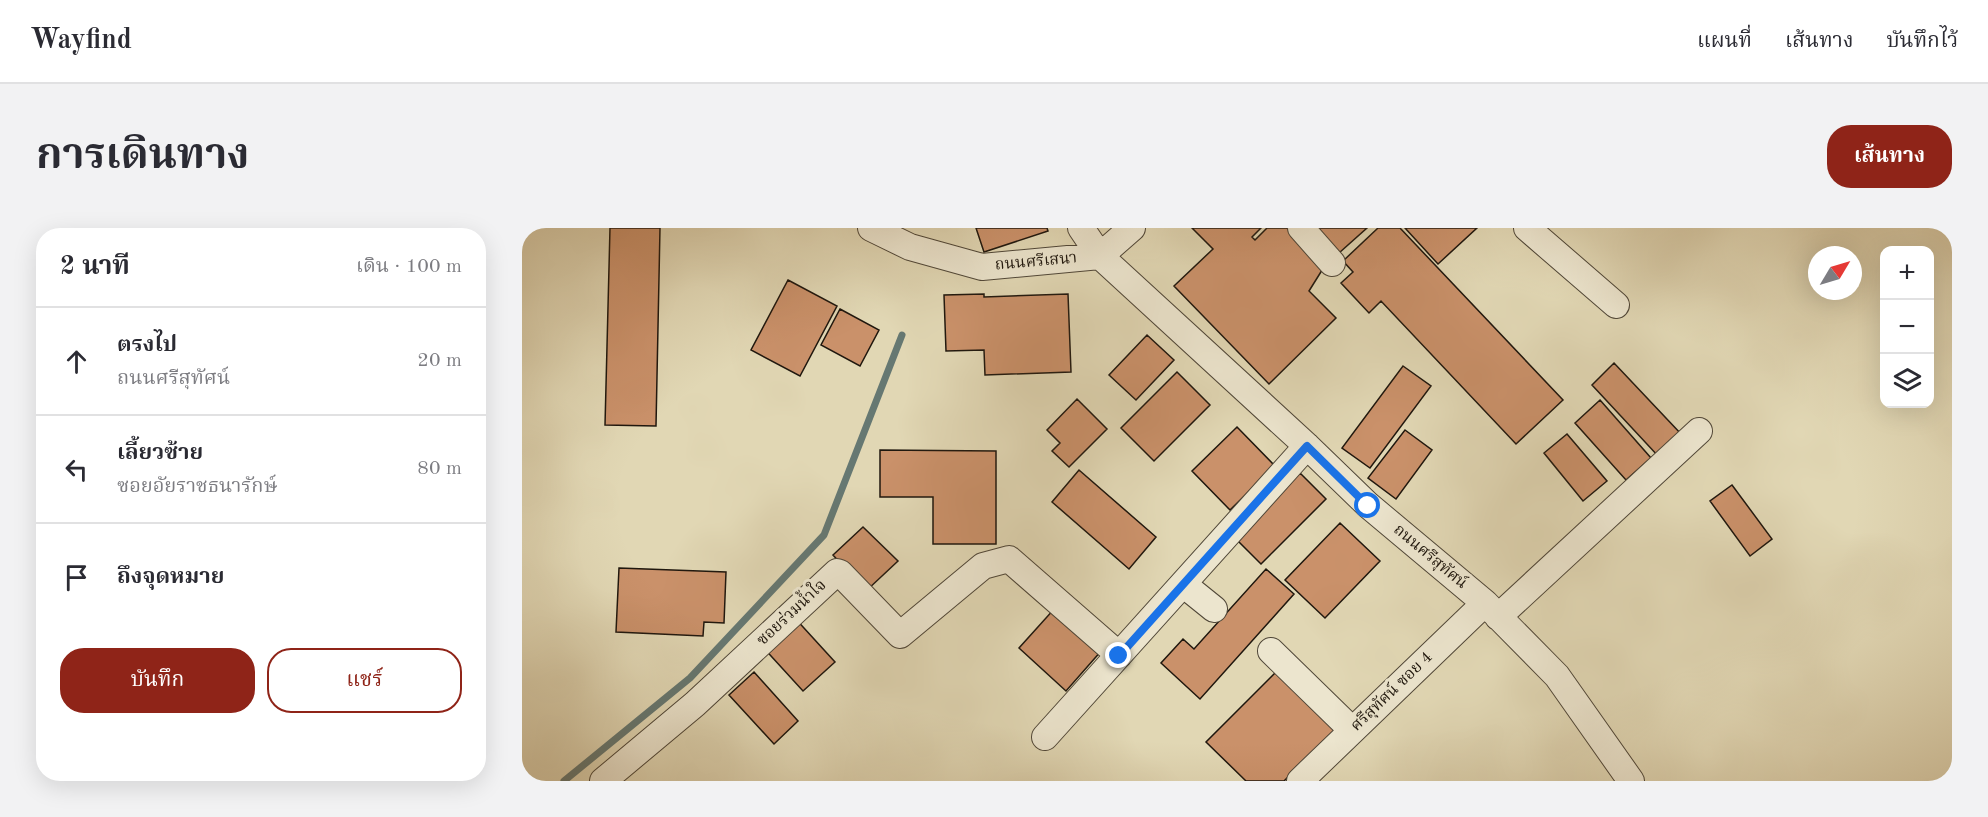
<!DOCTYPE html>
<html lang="th">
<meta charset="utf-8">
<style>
body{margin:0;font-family:"Old Standard TT","Noto Serif Thai",serif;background:#f2f2f3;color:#2b2b33}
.controls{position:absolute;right:18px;top:18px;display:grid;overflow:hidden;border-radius:12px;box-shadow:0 6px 24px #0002}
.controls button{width:54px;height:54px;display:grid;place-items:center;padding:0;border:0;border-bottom:2px solid #e1e1e2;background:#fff;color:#2b2b33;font:30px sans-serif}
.compass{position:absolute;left:1286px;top:18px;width:54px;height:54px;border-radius:50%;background:#fff;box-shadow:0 6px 24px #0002;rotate:52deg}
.stop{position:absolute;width:18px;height:18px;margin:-14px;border:4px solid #1a73e8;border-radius:50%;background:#fff}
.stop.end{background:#1a73e8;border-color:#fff;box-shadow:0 2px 6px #0008}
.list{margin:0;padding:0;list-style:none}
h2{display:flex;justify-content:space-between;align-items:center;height:78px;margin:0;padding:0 24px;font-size:26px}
h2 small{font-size:20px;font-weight:400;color:#7c7c81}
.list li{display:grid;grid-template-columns:39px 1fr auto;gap:18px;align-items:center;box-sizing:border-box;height:108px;padding:0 24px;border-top:2px solid #e1e1e2}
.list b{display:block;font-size:22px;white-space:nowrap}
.list p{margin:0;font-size:20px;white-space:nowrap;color:#7c7c81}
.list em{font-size:20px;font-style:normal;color:#7c7c81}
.actions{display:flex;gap:12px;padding:18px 24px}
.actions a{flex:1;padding:14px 0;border:2px solid #8f2418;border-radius:24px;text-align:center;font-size:21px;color:#8f2418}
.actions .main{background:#8f2418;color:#fff}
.icon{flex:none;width:33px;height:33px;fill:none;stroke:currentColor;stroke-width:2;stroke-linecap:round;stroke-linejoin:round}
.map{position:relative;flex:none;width:1430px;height:553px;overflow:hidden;border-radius:24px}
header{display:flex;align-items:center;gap:36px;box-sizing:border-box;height:84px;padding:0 30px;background:#fff;border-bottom:2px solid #e1e1e2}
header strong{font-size:28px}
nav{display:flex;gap:33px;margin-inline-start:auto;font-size:21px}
.intro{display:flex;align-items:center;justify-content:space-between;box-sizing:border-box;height:144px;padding:0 36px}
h1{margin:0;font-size:42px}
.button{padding:15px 27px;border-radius:24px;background:#8f2418;color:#fff;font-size:21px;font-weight:700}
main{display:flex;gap:36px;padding:0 36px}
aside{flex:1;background:#fff;border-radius:24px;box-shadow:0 6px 24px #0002}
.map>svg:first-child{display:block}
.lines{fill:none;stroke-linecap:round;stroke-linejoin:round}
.stream{stroke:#667872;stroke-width:7}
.building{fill:#ca916a;stroke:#1f170e;stroke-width:1.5}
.minor-casing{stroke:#504738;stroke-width:28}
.minor{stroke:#ece5ce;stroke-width:26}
.route{stroke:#1a73e8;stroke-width:8}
.labels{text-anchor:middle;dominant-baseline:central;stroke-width:6;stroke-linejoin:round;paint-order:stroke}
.street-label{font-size:16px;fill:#1f170e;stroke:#ece5ce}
</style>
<header>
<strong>Wayfind</strong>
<nav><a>แผนที่</a><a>เส้นทาง</a><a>บันทึกไว้</a></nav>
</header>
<div class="intro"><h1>การเดินทาง</h1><a class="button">เส้นทาง</a></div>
<main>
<aside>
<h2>2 นาที<small>เดิน · 100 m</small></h2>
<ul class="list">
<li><svg class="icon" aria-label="ahead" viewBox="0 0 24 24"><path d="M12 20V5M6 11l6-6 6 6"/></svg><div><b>ตรงไป</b><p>ถนนศรีสุทัศน์</p></div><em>20 m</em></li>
<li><svg class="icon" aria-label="left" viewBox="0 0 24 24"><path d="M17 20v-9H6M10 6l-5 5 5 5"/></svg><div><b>เลี้ยวซ้าย</b><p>ซอยอัยราชธนารักษ์</p></div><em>80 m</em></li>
<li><svg class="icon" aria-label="arrive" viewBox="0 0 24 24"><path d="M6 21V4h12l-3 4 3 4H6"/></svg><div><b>ถึงจุดหมาย</b></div></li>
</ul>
<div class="actions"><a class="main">บันทึก</a><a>แชร์</a></div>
</aside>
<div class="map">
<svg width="1430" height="553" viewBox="0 0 1430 553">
<rect width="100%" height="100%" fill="#e1d7b4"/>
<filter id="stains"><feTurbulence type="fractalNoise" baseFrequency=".00333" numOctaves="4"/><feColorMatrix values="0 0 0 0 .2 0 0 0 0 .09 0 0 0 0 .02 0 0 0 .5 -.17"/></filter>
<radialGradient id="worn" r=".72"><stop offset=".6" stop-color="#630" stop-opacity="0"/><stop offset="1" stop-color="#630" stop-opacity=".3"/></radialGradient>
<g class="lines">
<path class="stream" d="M42,553L168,450L302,307L380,107"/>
</g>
<path class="building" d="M88,0H138L134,198L83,197Z
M454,0H525L526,3L462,24Z
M670,0H739L730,9L733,12L745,0H765L802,39L787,63L814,90L747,156L652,58L691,21Z
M794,0H845L817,25Z
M856,0H878L1041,172L994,216L859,73L847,85L819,55L831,44L821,33Z
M883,0H955L916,36Z
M266,52L315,78L278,148L229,122Z
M462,66V69L546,66L549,144L463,147L462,122L424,123L422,67Z
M318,81L357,102L338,138L299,117Z
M625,107L652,132L614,172L587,147Z
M1092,135L1160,207L1137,229L1070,157Z
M881,138L909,158L848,240L820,220Z
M655,144L688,177L632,233L599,200Z
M555,171L585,201L547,239L530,223L538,215L525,202Z
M1078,172L1129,230L1104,252L1053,195Z
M715,199L753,238L708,282L670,243Z
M883,202L910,222L874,271L846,250Z
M1045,206L1085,253L1061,273L1022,225Z
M358,222L474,223V316H411V269H358Z
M557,242L634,309L607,341L530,274Z
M778,245L804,271L739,336L713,310Z
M1210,257L1250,311L1228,328L1188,273Z
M818,295L858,333L803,390L763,352Z
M341,299L376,333L344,363L311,327Z
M97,340L204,344L202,395L182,394L181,408L94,404Z
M744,341L772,366L678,471L639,435L661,411L672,421Z
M533,380L580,422L544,463L497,420Z
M271,388L313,434L281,463L239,417Z
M760,438L816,499L762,553H724L684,514Z
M232,444L276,493L252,516L207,467Z"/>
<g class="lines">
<g class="minor-casing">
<path id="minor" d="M349,0L388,19L460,39L578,28
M559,0L578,28L785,218L846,277L963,375L1035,448L1109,553
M779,0L810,35
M1005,0L1094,77
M578,28L610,0
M661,356L692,381
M976,389L1177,203
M749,423L830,502
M523,509L785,218
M81,553L173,476L315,344L318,345L378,407L461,338L487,331L597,427
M778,553L963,375"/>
</g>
<use href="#minor" class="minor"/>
</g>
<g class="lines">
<path class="route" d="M597,428L785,218L846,278"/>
</g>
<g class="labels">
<g class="street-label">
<text transform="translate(514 34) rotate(-5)">ถนนศรีเสนา</text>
<text transform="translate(908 329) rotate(40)">ถนนศรีสุทัศน์</text>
<text transform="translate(270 385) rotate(-43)">ซอยร่วมน้ำใจ</text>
<text transform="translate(870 464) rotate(-44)">ศรีสุทัศน์ ซอย 4</text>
</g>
</g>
<rect width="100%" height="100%" filter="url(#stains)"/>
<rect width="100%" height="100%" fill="url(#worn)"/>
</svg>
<div class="controls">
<button>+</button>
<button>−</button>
<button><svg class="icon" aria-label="layers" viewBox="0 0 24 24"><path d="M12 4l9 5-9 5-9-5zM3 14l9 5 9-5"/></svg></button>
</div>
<svg class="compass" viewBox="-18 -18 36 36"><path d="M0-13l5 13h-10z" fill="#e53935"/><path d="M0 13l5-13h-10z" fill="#7c7c81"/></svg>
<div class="stop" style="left:846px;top:278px"></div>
<div class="stop end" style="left:597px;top:428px"></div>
</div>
</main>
